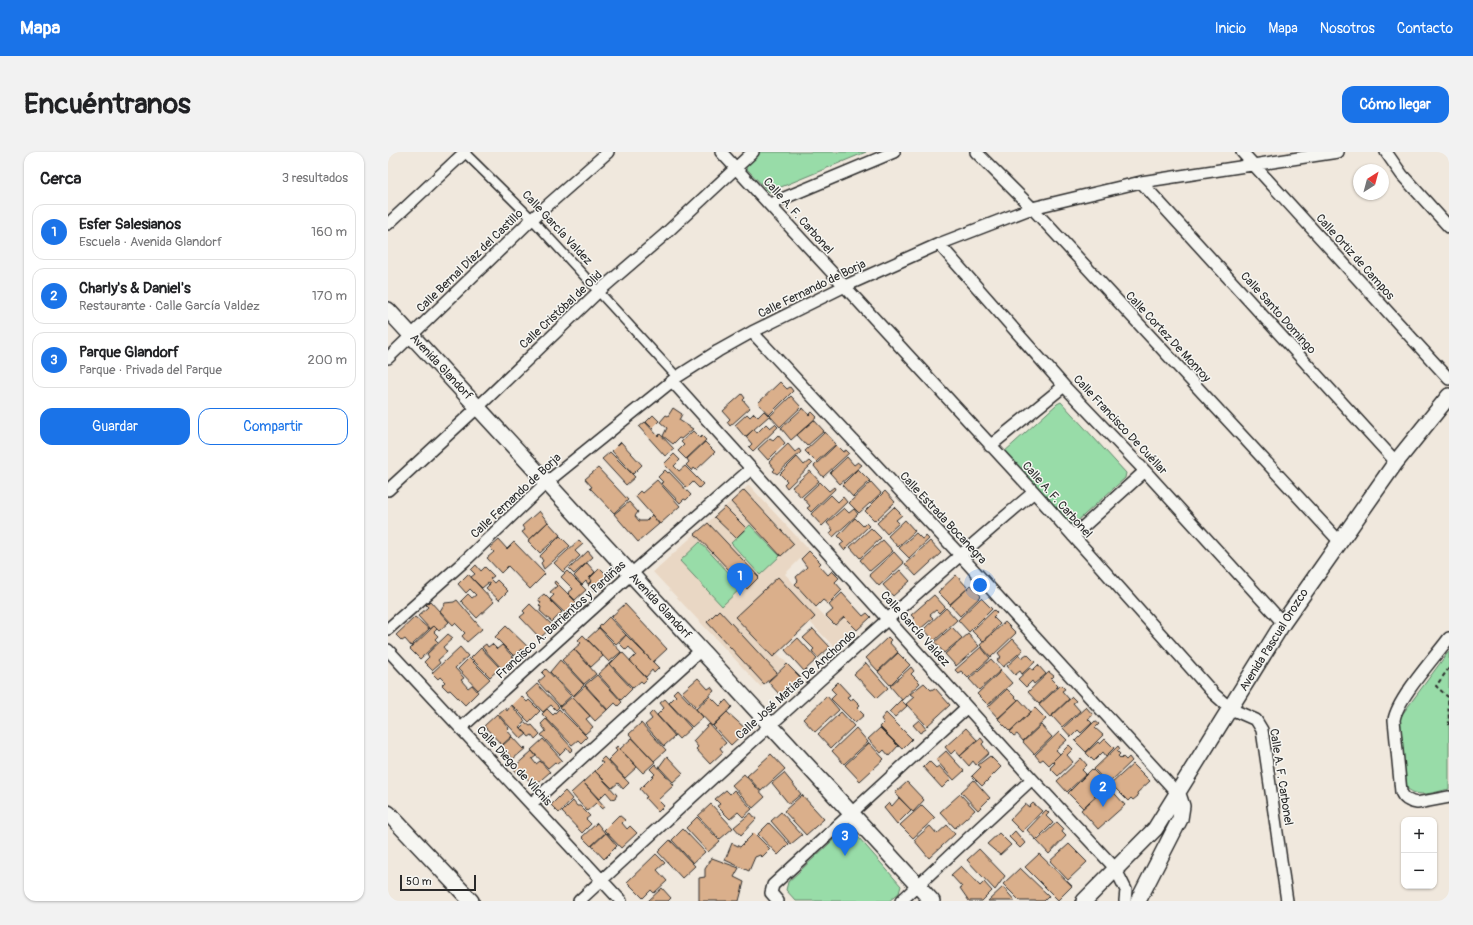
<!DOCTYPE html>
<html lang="es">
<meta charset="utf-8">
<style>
body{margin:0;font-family:Pangolin,sans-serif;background:#f2f2f2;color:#202124}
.controls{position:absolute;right:12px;bottom:12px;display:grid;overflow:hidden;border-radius:8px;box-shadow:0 1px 3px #0004}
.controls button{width:36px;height:36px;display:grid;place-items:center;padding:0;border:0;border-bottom:1px solid #e0e0e0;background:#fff;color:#202124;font:20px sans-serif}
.compass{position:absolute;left:965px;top:12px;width:36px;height:36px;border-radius:50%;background:#fff;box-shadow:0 1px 3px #0004;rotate:36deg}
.scale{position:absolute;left:12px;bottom:10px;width:76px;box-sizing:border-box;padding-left:4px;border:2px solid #2b2b2b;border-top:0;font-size:11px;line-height:14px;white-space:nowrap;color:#2b2b2b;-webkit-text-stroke:3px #f6f6f2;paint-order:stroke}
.you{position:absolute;left:592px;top:433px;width:14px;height:14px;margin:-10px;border:3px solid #fff;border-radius:50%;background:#1a73e8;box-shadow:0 0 0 6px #1a73e833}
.badge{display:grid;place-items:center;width:26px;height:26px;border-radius:50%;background:#1a73e8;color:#fff;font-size:13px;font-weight:700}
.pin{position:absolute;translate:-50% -33px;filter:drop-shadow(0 1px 2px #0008)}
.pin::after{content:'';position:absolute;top:21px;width:14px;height:12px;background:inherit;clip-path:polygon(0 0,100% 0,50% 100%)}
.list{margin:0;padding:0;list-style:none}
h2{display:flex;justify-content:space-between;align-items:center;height:52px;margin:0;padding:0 16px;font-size:17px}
h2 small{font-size:13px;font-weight:400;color:#757577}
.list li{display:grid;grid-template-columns:26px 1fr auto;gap:12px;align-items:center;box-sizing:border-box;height:56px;margin:0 8px 8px;padding:0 8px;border:1px solid #e0e0e0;border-radius:12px}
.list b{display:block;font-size:15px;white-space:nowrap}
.list p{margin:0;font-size:13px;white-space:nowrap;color:#757577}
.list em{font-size:13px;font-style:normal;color:#757577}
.actions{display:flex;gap:8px;padding:12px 16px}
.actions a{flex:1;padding:9px 0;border:1px solid #1a73e8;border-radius:12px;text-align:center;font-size:14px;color:#1a73e8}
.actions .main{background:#1a73e8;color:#fff}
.map{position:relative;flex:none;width:1061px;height:749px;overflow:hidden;border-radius:12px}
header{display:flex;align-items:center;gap:24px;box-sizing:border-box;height:56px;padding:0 20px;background:#1a73e8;color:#fff}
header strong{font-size:19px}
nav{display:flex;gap:22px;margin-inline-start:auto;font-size:14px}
.intro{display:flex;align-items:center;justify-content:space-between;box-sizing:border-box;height:96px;padding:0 24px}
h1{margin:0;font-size:28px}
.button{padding:10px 18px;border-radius:12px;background:#1a73e8;color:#fff;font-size:14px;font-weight:700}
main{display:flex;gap:24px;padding:0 24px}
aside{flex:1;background:#fff;border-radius:12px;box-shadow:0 1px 3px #0004}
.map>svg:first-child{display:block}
.built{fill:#e9d7c4}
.green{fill:#98dca8;stroke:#62846a}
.building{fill:#daaf8b;stroke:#2b2b2b}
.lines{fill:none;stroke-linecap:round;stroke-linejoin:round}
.pedestrian-casing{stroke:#2b2b2b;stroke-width:11}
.minor-casing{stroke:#2b2b2b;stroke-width:14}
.secondary-casing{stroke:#2b2b2b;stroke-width:18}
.path{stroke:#2b2b2b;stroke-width:2;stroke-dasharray:4 3;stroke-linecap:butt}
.pedestrian{stroke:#f6f6f2;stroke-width:8}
.minor{stroke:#f6f6f2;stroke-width:11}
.secondary{stroke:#f6f6f2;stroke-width:15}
.labels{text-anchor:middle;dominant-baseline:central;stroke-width:3;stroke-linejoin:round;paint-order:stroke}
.street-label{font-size:12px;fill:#2b2b2b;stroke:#f6f6f2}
</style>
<header>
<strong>Mapa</strong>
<nav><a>Inicio</a><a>Mapa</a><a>Nosotros</a><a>Contacto</a></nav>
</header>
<div class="intro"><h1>Encuéntranos</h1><a class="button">Cómo llegar</a></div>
<main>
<aside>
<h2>Cerca<small>3 resultados</small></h2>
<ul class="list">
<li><span class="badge">1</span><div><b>Esfer Salesianos</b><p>Escuela · Avenida Glandorf</p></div><em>160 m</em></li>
<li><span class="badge">2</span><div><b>Charly's &amp; Daniel's</b><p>Restaurante · Calle García Valdez</p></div><em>170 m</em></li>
<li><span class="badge">3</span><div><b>Parque Glandorf</b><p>Parque · Privada del Parque</p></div><em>200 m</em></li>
</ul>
<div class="actions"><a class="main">Guardar</a><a>Compartir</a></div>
</aside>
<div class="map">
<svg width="1061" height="749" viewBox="0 0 1061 749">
<rect width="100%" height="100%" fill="#f0e8dd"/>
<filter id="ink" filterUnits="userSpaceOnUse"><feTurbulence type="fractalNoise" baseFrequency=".025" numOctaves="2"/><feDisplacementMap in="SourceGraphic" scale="8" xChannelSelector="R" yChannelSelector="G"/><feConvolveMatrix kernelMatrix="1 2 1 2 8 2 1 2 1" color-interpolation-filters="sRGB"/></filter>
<g filter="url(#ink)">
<path class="built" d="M361,333L421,398L397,422L446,474L456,465L468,479L448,497L422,470L389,501L399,511L373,535L265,420Z"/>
<path class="green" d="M369,0H478L381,40L355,13Z
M673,250L738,321L737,326L685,373L681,375L615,301L669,252Z
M362,373L392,404L372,423L343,391Z
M312,390L354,435L334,454L292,409Z
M1061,499V637C1047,640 1030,647 1019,636L1011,570L1013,564Z
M460,677L464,678L513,734L511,741L501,749H408L398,738L400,730L456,678Z"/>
<path class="building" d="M392,230L399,237L402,235L405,239L381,263L370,251Z
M354,242L357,246L355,248L362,256L342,274L339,270L342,267L335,259Z
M403,244L413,255L392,275L382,264Z
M285,256L294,262L291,268L305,277L293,287L291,286L285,292L275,284L279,276L272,270L278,263L280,264Z
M415,256L421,263L424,260L429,265L403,288L393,276Z
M376,259L381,264L357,285L347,273L359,262L362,265L366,261L370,265Z
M265,263L271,269L264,276L258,270Z
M426,268L436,279L419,294L409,283Z
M257,270L270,284L272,282L286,297L277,304L251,275Z
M378,272L382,276L387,272L390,275L365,299L361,295L364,292L358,285L366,277L369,281Z
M305,279L312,286L314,284L318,288L298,307L290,299L296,293L293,290Z
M437,280L448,292L428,310L417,299Z
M390,283L397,291L380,308L370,297L382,286L385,288Z
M233,290L254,313L245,322L224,299Z
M317,290L327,300L308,318L306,316L304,319L298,313L301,310L299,307Z
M400,292L407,300L411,297L413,300L389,322L385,319L387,317L381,310Z
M448,293L455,300L458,298L461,301L435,325L426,314Z
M222,300L247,325L238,333L214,307Z
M286,302L292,308L286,314L291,319L297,314L315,332L311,336L305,330L299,336L276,312Z
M409,305L416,313L421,309L424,312L399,336L396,332L399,329L392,322Z
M459,305L466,313L470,310L474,313L452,332L442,321Z
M210,316L240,348L226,361L202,336L204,335L197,327Z
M470,317L482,329L465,345L454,333Z
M277,318L280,321L281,320L303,343L298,348L296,347L292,351L273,331L275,330L270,325Z
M422,319L431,329L413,345L404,335Z
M269,328L292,354L272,372L247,344L252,339L254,341Z
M432,330L441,339L446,335L447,337L423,360L419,356L422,354L415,346Z
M483,330L493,341L471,361L461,351Z
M356,338L406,392L393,404L343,350Z
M497,339L507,350L487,369L477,359Z
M443,343L450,350L455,345L459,350L434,374L423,362Z
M241,350L250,360L247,364L251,369H258L264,363L271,372L250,390L226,362Z
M337,355L358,376L348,386L326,365Z
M506,355L514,363L508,368L511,371L499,382L489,371Z
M456,356L461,361L466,357L470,362L445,385L442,381L445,378L439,371Z
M151,359L160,370L141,388L134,380L137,378L134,374Z
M467,366L475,374L478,371L481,374L456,398L452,393L456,390L450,384Z
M517,368L527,379L510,395L500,384Z
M160,370L172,383L152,401L140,389Z
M320,371L371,425L359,437L307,382Z
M483,376L493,386L472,406L462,395Z
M528,381L534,387L538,384L541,387L521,406L511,396Z
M172,384L182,394L156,417L153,411L155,409L152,404Z
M111,388L119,397L126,390L157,422L142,437L120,414L113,421L99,406L106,400L102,396Z
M191,388L195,392L187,399L192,404L175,420L166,411Z
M495,388L505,399L482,419L472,408Z
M542,389L553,401L528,424L517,412Z
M200,399L205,405L186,422L181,417Z
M421,399L433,411L431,413L440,423L444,419L451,426L447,430L454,438L440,452L435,448L428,455L407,432L410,429L408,425L419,415L413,407Z
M506,400L516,411L491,434L481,423Z
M199,411L207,420L201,426L203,429L200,432L198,429L194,433L186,424Z
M88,413L93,419L97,415L106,424L102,427L106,431L109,428L120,439L111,448L98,436L102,432L100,431L94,436L83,425L87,422L83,418Z
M212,416L221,425L206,439L200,433L204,429L202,426Z
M512,418L522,429L505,444L495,433Z
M179,419L198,438L187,448L180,441L185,437L173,425Z
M80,422L106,450L89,466L73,449L80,442L84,446L88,443L82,437L78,441L70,432Z
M568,423L580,436L562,452L550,440Z
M390,425L427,465L385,505L347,465Z
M167,429L190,452L179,463L162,447L166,443L162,440L169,434L166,431Z
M583,433L593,444L572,464L562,453Z
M454,441L475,464L479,461L483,465L469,478L456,465L447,473L438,464L445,458L441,453Z
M156,442L174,460L164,470L152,459L153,455L151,453L153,451L150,447Z
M546,443L557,455L551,461L548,458L542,463L545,466L531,478L524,470L527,467L523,463Z
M593,446L604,457L581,480L570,468Z
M69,448L94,477L79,490L74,484L77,481L67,471L65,473L52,459L57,451L66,450Z
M42,449L61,470L51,479L46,474L42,477L30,464L40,455L38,453Z
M142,452L165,474L152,486L132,465L137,461L135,459Z
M237,452L279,497L265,510L223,465Z
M558,456L569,468L546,489L536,477Z
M331,458L389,521L376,532L319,470Z
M606,458L609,461L605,465L612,472L595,490L584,479Z
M27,465L41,477L23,494L17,487L14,489L8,483Z
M221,465L238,483L228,492L211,475Z
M617,470L628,481L603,505L592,493Z
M46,474L49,477L46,480L50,484L47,487L50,490L32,507L22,497Z
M118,474L142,497L137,502L133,497L126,504L107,485Z
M564,475L574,486L556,501L547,490Z
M211,476L233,500L221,510L199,487Z
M425,477L442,495L430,506L424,499L426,497L415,486Z
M60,482L65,486L55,495L59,500L50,508L52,511L44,518L36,510L41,505L39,502Z
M580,482L591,494L568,514L557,502Z
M195,483L215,504L203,515L186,497L193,491L190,488Z
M238,483L271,516L266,521L264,518L258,525L242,509L248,503L241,495L238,498L231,491Z
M500,485L503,488L501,490L510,500L490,519L478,506Z
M410,486L429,507L416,519L397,498Z
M625,487L635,498L615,515L609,508L613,505L610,501Z
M98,492L100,495L104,492L109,497L114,493L126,506L114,517L94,495Z
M72,495L80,504L67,516L76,526L73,528L80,536L84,533L90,540L77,553L62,538L60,539L54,533L57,530L52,525L50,527L44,521Z
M593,495L602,506L580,526L573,519L570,521L567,518Z
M93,496L112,516L102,525L83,506Z
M186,497L208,522L196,532L174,508Z
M234,500L259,527L255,531L253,529L245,536L222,512Z
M510,501L522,513L502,533L490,520Z
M639,502L647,510L634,522L632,519L627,523L619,514L631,503L633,506Z
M81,506L102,527L90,538L70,517Z
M603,507L613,518L591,538L581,527Z
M172,508L196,533L185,544L162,520Z
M478,511L500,536L489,546L466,522Z
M221,512L244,537L233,548L210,522Z
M399,512L413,526L393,544L380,530Z
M650,513L658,522L646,532L644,529L638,535L630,527L642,516L645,518Z
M523,515L526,519L523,522L532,531L514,548L502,534Z
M158,517L183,544L172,554L150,530L157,524L154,521Z
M613,519L624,531L600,553L589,542Z
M661,520L666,524L663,527L670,534L651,552L640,540Z
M209,523L234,550L230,554L227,551L220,558L197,533Z
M310,526L320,537L323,535L326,539L308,555L294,540Z
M450,530L462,543L459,545L463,549L465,546L472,553L469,556L476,563L467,571L443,547L448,542L443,537Z
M536,531L543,538L547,536L562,553L539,574L518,552L526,545L522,542Z
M149,532L171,555L168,558L163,553L155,560L138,542Z
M673,533L677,537L674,539L681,547L662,565L651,553Z
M197,534L219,558L207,569L185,545Z
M289,537L315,565L304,575L281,551L288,544L285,541Z
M619,537L630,548L610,566L600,555Z
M133,544L139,550L141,548L152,559L141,570L124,553Z
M322,544L332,554L338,548L344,555L324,574L308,557Z
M439,544L451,558L427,580L415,567Z
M184,545L202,564L198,567L205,575L197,582L172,555Z
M684,545L688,549L685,551L692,559L674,575L664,564Z
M277,547L303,576L291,587L269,563L276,556L272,551Z
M631,547L643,560L622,579L610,567Z
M513,548L519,554L507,565L501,560Z
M123,553L137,569L132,575L139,582L133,587L110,562L117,556L119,559Z
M698,555L705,563L700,567L704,571L693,581L690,578L683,585L675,576Z
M647,556L658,567L635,589L629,582L626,584L622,580Z
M159,557L165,563L171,557L199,585L193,591L190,588L184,593L154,562Z
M265,559L287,584L276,594L257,573L264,567L261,563Z
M339,560L359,578L343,593L325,574Z
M453,560L466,574L443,596L430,582Z
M498,561L524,587L514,597L492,575L496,571L493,567Z
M109,562L121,576L119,578L124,584L114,593L96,574Z
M158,567L185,597L182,600L179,596L172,603L153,583L158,579L153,572Z
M531,568L538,577L532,581L525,573Z
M707,569L711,572L707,576L715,583L698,600L687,589Z
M138,571L142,574L144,573L152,582L147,587L144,583L141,585L133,576Z
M253,571L278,598L266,609L241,582Z
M321,572L338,591L332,596L335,600L322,612L308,597L310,595L305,589Z
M653,573L664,585L646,602L635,590Z
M468,576L480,590L456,612L444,599Z
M492,576L510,594L501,604L496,598L493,601L480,587Z
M578,576L589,588L572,604L567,598L563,602L557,595Z
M671,580L679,588L668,598L672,602L661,613L655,607L652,609L647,603Z
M124,585L135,597L137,595L138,596L125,607L114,594Z
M244,586L267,610L255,621L232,597Z
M593,586L596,590L594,592L601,601L588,613L585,609L581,614L572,604Z
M155,587L174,608L169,612L167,610L160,616L143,598Z
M717,587L726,596L718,604L715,600L706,609L698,601L710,590L712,592Z
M481,591L496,607L472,629L457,613Z
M681,593L685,597L679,603L685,610L670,624L662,616L667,611L665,609Z
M229,594L249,615L237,626L220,608L229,599L227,597Z
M730,594L732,597L729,599L732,602L730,604L733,607L735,605L738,608L741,605L744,609L720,632L706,617Z
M144,599L148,604L144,607L148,612L152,609L162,620L146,634L136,623L133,625L125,616Z
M558,599L576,619L566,628L548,608Z
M383,602L397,617L373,639L359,624Z
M279,604L295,621L285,630L271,615Z
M602,604L613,615L594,634L584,624L593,615L590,613Z
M216,605L241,631L235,637L230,631L224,636L207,619L215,611L212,609Z
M693,606L699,613L694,618L698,622L679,640L669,629Z
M541,609L548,616L551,614L563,627L554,636L535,615Z
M267,612L286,633L270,648L276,654L270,660L257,646L259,645L252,637L267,622L262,617Z
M745,612L762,629L749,641L750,644L745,648L743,646L740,649L723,632Z
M704,617L719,632L695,656L680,641Z
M207,619L229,643L227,646L224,647L218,640L211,647L195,630Z
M396,621L413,642L401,652L384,631Z
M356,622L377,645L365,656L344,633Z
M586,628L602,646L590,658L573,640Z
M195,630L217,655L214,657L208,651L199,659L183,641Z
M519,630L536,648L525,660L507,641Z
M720,634L737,653L710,677L693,658Z
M338,638L342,642L346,638L364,657L355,665L350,660L342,667L329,654L332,652L327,647Z
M177,639L184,647L171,661L163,653Z
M572,642L587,658L567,676L552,660Z
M414,643L436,667L418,683L396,659Z
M511,646L523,658L509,672L496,656L501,651L504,654Z
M185,649L189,654H192L202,664L198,667L203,672L194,681L174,660Z
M645,651L654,659L634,680L622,668L637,652L641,655Z
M323,652L345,676L332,687L310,664Z
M534,653L547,666L525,686L512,673Z
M658,658L661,661L658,664L665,671L648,688L639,678Z
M393,660L414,683L403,692L383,669Z
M363,661L368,667L353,683L346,675Z
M231,663L237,668L234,671L239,677L242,674L249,681L233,696L216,678Z
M309,665L332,689L320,700L298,676Z
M669,670L676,677L674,680L678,684L661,702L649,689Z
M209,671L217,681L203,694L194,685Z
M381,671L401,692L390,703L370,682Z
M559,673L567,682L541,706L526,688L542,674L549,682Z
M295,677L317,700L305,711L284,688Z
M627,679L637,691L632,696L621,685Z
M218,681L229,694L216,707L204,694Z
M366,681L382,697L374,705L372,703L367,705L361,719L337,708L344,691L352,695Z
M611,681L623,693L612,703L599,692Z
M282,688L307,714L294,726L270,700Z
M681,692L699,710L680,728L662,709Z
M591,697L617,724L607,738L579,708Z
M268,702L277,711L269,718L279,729L266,741L263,738L255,746L239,730Z
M651,702L684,734L670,748L637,715Z
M324,706L351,716L346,725L356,730L351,749H311V726L317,725V717Z
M573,714L592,734L596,730L604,739L594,749H581L572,736L574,735L563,723Z
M632,716L661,744L656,749H632L615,732Z
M615,735L627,749H600Z
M274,736L283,746L280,749H260Z"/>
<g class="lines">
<g class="pedestrian-casing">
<path id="pedestrian" d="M76,0L144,67L289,225"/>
</g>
<g class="minor-casing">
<path id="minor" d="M333,0L646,340L826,542L843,557L868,568L874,578L899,749
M588,0L644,56L951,389
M854,0L1061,227
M998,0L1014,23L1061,75
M753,30L1008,310
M382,52L506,0
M0,72L77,0
M551,92L676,234L757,319L895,471
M364,180L572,403L790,642
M0,206L144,67L220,0
M284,229L644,627L727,716L738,738L737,749
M602,294L676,234
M0,338L90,255L210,140L275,84L365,0
M685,384L757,319
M0,477L80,406L159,330L289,225L330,199L364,180L457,134L551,92L644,56L753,30L950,0
M1061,486C1047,505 1009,547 1006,568L1013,640C1016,647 1021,650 1029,651L1061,645
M0,498L233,749
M73,576L243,422L363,317
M143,652L313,498
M191,749C341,611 490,472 646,340
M390,749L383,741L385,733L579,555
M513,749L644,627"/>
</g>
<g class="secondary-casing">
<path id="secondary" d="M0,158L544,749
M0,661L83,749
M696,749L767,677L895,471L1008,310L1061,244
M750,749L792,667L794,654L790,642"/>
</g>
<path class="path" d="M1061,516L1048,534L1060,545L1061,573"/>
<use href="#pedestrian" class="pedestrian"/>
<use href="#minor" class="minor"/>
<use href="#secondary" class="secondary"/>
</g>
</g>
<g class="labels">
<g class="street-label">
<text transform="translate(410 64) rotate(48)">Calle A. F. Carbonel</text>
<text transform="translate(169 76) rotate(47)">Calle García Valdez</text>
<text transform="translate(967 105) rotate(48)">Calle Ortiz de Campos</text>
<text transform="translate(82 109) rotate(-44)">Calle Bernal Díaz del Castillo</text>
<text transform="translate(424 137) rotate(-26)">Calle Fernando de Borja</text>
<text transform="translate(173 158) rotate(-43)">Calle Cristóbal de Olid</text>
<text transform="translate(890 161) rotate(48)">Calle Santo Domingo</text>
<text transform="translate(780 185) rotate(47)">Calle Cortez De Monroy</text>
<text transform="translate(53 215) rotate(47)">Avenida Glandorf</text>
<text transform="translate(732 273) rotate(47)">Calle Francisco De Cuéllar</text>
<text transform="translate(128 344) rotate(-43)">Calle Fernando de Borja</text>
<text transform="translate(669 348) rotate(48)">Calle A. F. Carbonel</text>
<text transform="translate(555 366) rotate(47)">Calle Estrada Bocanegra</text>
<text transform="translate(272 454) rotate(47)">Avenida Glandorf</text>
<text transform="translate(173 468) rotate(-42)">Francisco A. Barrientos y Pardiñas</text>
<text transform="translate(527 477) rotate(48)">Calle García Valdez</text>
<text transform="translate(886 488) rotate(-58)">Avenida Pascual Orozco</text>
<text transform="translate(408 533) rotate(-42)">Calle José Matías De Anchondo</text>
<text transform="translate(126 614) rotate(47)">Calle Diego de Vilchis</text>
<text transform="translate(893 625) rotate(81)">Calle A. F. Carbonel</text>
</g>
</g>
</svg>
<div class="controls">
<button>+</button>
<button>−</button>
</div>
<svg class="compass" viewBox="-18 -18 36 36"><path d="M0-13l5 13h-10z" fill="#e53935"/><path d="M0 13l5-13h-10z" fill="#757577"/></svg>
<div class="scale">50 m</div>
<div class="you"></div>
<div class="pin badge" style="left:352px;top:444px">1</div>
<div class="pin badge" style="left:715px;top:655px">2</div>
<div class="pin badge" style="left:457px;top:704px">3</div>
</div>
</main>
